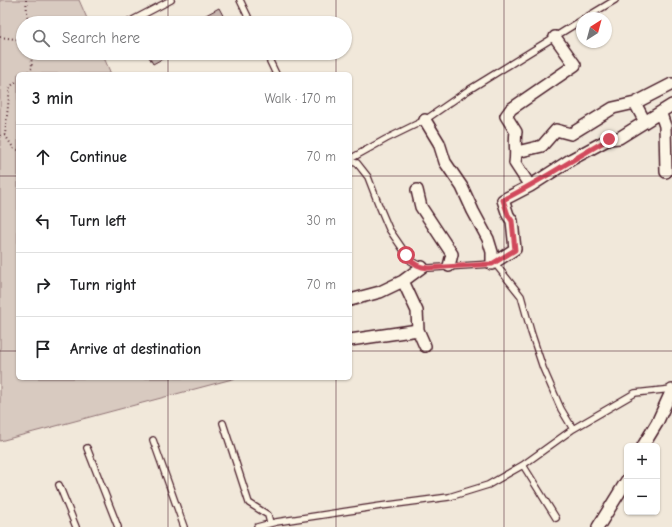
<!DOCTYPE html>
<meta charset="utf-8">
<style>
body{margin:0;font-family:"Comic Neue",sans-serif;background:#f2f2f2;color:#202124}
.controls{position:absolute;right:12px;bottom:12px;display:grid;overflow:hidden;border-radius:6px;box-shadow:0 1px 3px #0004}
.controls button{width:36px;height:36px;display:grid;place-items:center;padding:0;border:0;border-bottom:1px solid #e0e0e0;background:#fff;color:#202124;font:20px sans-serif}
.compass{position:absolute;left:576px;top:12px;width:36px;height:36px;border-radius:50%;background:#fff;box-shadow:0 1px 3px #0004;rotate:36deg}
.stop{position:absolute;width:12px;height:12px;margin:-9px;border:3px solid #d1495b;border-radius:50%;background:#fff}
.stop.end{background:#d1495b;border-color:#fff;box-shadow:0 1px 4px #0008}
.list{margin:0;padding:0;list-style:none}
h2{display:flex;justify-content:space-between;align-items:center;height:52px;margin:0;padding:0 16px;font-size:17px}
h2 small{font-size:13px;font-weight:400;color:#757577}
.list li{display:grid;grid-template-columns:26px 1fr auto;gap:12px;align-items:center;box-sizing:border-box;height:64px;padding:0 16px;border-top:1px solid #e0e0e0}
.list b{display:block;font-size:15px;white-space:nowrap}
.list em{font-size:13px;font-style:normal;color:#757577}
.icon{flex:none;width:22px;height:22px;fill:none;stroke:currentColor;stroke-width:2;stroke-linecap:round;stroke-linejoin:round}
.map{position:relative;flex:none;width:672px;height:527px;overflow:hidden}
.search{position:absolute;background:#fff;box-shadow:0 1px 3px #0004;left:16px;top:16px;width:336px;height:44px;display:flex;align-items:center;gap:10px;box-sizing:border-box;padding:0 14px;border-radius:22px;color:#757577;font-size:15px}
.panel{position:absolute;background:#fff;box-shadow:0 1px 3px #0004;left:16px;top:72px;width:336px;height:308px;border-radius:6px}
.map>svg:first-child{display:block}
.green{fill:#d8cac0;stroke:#917476}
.building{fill:#c7b6af;stroke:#4a1f2b}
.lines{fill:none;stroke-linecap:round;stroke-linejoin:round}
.lane-casing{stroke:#4a1f2b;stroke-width:8}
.street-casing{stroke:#4a1f2b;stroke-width:14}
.path{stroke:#4a1f2b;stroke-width:2;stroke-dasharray:1 3;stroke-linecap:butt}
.lane{stroke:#fcf5e5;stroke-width:5.5}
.street{stroke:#fcf5e5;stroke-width:11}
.route{stroke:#d1495b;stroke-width:5}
.grid{fill:none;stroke:#4a1f2b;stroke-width:1;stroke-opacity:0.55}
</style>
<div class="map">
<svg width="672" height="527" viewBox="0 0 672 527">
<rect width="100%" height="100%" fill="#f1e8da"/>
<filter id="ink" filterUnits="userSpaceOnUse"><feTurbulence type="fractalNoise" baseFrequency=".025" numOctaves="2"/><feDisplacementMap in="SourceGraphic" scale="8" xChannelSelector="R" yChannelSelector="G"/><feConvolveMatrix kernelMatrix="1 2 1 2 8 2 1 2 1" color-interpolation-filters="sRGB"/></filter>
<g filter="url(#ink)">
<path class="green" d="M0,0H79L89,23H23V53H102L111,74H18V378H236L0,441Z"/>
<path class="building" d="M219,8L227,23H191Z
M147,53H173L153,64Z"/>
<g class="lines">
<g class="lane-casing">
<path id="lane" d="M240,0L251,23
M585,18L615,0
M127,23L171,0
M266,53L276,74
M350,159L386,139L425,120L467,91L582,20
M350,162L357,163L368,177L378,203L389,229L411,261L422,267L429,268L492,264L497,266L521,296L531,332L543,368L561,409L573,429
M223,423L249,503L268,515L270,523
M153,440L184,527
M87,448L118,527
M523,465L556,518
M59,485L76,527
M257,527L276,522L381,506L449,497L488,485L523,465L573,429L635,393L672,389"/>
</g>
<g class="street-casing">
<path id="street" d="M635,103L645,122
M656,115L662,117L665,126L666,172
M425,120L439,143L445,162L462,187L473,211L488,239L492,252V264L515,249L512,221L508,215L503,200L530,186L515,163C517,152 514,142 516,132L506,116L511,109L575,65L555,37
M517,152L542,146L556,130L571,134L613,108L635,103L672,84
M530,186L572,159L609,139L619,138L672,105
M417,190L421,207L452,254L449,266
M403,281L417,311L418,330L425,346
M350,300L380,292L403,281L422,267
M350,340L418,330
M643,446L657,423L672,390
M598,527L627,480"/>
</g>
<path class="path" d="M26,0L28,23
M0,37L23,40
M25,74L32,68L31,53
M5,135L14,149L18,150
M0,136L5,135L10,87L18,80"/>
<use href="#lane" class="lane"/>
<use href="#street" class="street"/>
</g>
</g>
<g class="lines" filter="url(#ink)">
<path class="route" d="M406,255L411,261L417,265L422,267L429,268L492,264L515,250L512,221L508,215L503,200C539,182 573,159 609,139"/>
</g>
<path class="grid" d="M168,0V23M336,0V23M504,0V527M168,53V74M336,53V74M0,176H18M350,176H672M0,351H18M350,351H672M168,378V527M336,378V527"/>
</svg>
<div class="controls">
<button>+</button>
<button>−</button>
</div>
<svg class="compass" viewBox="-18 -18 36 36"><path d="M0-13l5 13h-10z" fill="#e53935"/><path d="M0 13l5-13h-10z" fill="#757577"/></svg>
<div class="stop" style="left:406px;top:255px"></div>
<div class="stop end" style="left:609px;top:139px"></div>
<div class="search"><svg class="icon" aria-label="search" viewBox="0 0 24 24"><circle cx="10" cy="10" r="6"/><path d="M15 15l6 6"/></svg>Search here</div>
<section class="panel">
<h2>3 min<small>Walk · 170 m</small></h2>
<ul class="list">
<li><svg class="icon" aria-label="ahead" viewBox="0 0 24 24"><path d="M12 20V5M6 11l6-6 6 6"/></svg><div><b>Continue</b></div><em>70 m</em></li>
<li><svg class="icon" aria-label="left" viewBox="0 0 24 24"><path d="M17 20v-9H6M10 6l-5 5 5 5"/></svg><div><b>Turn left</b></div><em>30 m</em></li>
<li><svg class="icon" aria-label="right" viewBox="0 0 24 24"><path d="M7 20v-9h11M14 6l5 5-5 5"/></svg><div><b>Turn right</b></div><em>70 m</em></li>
<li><svg class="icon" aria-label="arrive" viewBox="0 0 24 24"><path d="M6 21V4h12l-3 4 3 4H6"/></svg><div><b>Arrive at destination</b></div></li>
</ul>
</section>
</div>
